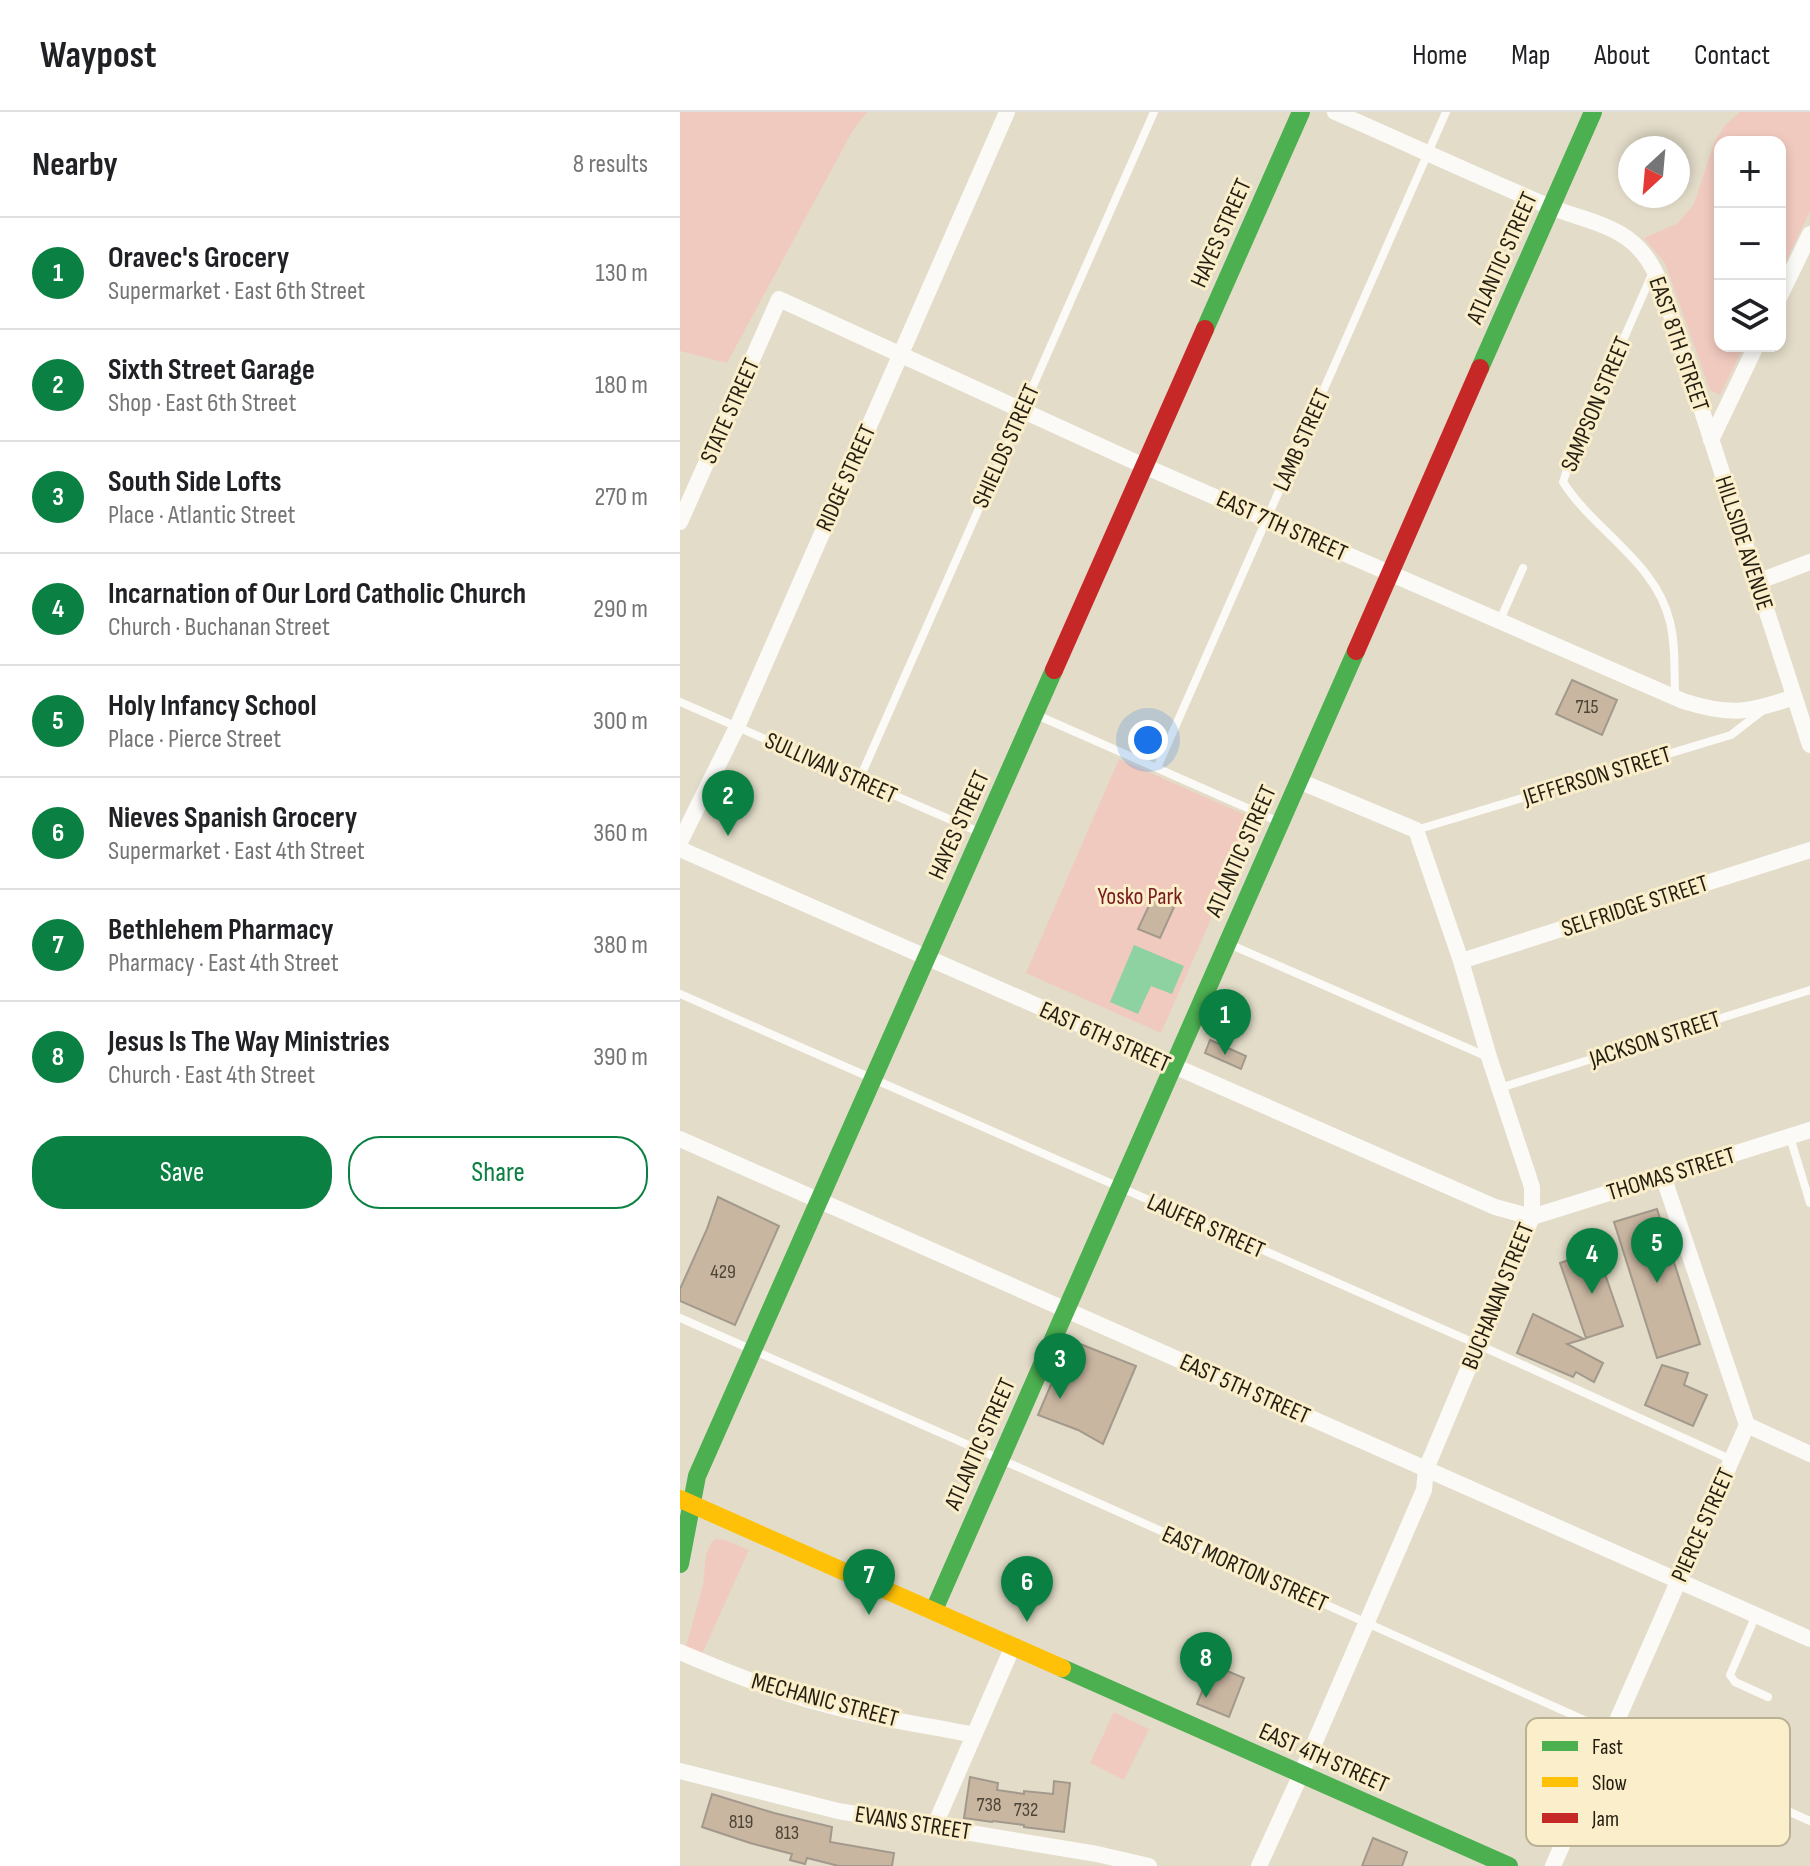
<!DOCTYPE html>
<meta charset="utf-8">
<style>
body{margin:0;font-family:"Sofia Sans Condensed",sans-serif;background:#f6f6f6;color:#202124}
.controls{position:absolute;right:24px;top:24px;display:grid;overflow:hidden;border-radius:16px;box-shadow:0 4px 12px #0003}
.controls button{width:72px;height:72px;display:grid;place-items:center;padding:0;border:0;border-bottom:2px solid #e0e0e0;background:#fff;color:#202124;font:40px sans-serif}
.compass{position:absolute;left:938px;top:24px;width:72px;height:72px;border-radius:50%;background:#fff;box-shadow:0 4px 12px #0003;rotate:206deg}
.you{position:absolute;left:468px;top:628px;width:28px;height:28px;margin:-20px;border:6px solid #fff;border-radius:50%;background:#1a73e8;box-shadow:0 0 0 12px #1a73e833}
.badge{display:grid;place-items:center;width:52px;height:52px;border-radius:50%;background:#0b8043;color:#fff;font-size:26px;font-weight:700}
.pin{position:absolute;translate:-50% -66px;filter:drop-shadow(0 2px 4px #0008)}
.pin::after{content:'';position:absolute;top:42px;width:28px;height:24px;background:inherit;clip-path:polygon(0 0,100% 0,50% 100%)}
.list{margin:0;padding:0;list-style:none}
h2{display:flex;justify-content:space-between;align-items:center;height:104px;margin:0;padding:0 32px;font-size:34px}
h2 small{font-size:26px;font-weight:400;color:#757577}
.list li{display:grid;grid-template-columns:52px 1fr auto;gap:24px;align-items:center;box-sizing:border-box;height:112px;padding:0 32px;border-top:2px solid #e0e0e0}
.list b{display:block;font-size:30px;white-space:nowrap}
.list p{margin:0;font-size:26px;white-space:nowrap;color:#757577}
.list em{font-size:26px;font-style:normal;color:#757577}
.actions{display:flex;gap:16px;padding:24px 32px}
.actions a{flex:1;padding:18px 0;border:2px solid #0b8043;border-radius:32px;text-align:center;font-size:28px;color:#0b8043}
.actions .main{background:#0b8043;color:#fff}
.icon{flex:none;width:44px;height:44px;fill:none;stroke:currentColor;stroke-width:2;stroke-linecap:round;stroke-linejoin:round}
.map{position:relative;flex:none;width:1130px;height:1754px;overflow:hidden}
header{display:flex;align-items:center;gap:48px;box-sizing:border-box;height:112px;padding:0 40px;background:#fff;border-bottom:2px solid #e0e0e0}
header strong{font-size:38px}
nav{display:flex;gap:44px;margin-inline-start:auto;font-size:28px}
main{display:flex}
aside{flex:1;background:#fff}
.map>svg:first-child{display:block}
.green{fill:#f1cabf}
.water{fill:#8ed2a2}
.building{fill:#c9b6a1;stroke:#a2998c;stroke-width:2}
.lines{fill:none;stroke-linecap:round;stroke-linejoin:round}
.lane{stroke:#fbfaf7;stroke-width:8}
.street{stroke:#fbfaf7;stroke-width:16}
.fast{stroke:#4caf50;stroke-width:18}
.slow{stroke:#ffc107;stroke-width:18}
.jam{stroke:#c62828;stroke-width:18}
.labels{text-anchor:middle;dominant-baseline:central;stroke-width:6;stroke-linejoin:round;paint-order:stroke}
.number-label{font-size:20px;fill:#4c4435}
.street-label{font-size:24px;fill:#231e11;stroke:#fbeecb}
.park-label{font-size:24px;fill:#781b1e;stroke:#fbeecb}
.key{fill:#fbeecb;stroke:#bab093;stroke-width:2}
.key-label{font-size:22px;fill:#231e11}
</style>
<header>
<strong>Waypost</strong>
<nav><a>Home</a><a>Map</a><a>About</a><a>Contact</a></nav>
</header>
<main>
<aside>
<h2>Nearby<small>8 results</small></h2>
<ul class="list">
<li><span class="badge">1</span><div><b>Oravec's Grocery</b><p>Supermarket · East 6th Street</p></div><em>130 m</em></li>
<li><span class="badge">2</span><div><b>Sixth Street Garage</b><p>Shop · East 6th Street</p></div><em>180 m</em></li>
<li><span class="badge">3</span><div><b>South Side Lofts</b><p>Place · Atlantic Street</p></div><em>270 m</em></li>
<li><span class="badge">4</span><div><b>Incarnation of Our Lord Catholic Church</b><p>Church · Buchanan Street</p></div><em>290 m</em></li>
<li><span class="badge">5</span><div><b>Holy Infancy School</b><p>Place · Pierce Street</p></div><em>300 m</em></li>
<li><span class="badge">6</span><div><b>Nieves Spanish Grocery</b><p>Supermarket · East 4th Street</p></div><em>360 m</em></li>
<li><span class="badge">7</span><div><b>Bethlehem Pharmacy</b><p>Pharmacy · East 4th Street</p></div><em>380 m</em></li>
<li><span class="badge">8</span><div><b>Jesus Is The Way Ministries</b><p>Church · East 4th Street</p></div><em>390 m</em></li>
</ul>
<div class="actions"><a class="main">Save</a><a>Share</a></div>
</aside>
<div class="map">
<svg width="1130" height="1754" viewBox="0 0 1130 1754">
<rect width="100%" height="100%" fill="#e3dcc9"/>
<path class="green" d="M0,0H187L172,20L47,251L0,239Z
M1060,0H1130V99L1100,161V30H1040V234H1064L1040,283L1030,278L985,151L964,126L998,111L1014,92L1034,31L1045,13Z
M439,647L575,707L481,921L346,861Z
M36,1427L45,1428L69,1438L22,1542L6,1535L23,1473L26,1443L31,1431Z
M434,1600L469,1617L444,1668L410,1651Z"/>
<path class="water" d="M454,833L504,854L492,882L471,874L458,902L430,890Z"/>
<path class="building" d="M892,568L937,588L922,623L876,602Z
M473,785L494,795L480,826L458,817Z
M530,928L566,944L561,957L525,941Z
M38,1085L99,1114L55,1213L0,1189V1177L27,1117Z
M977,1097L1020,1232L977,1246L934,1110Z
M917,1139L943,1214L906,1226L880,1151Z
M853,1202L904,1227L887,1232L923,1251L914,1270L896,1260L893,1265L837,1241Z
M390,1228L456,1254L423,1332L398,1318L358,1303Z
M982,1253L1008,1261L1004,1273L1027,1283L1013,1314L965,1293Z
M533,1553L564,1566L549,1605L517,1592Z
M290,1665L318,1671L317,1678L344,1682V1679L373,1682L374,1669L390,1671L384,1720L344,1715V1713L313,1709L312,1710L284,1706Z
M32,1682L94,1701L152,1715L150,1730L214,1741L212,1754H159L127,1746L125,1752L110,1748L112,1742L70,1731L22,1715Z
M693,1726L727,1740L722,1754H682Z"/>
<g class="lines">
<path class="lane" d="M973,160L890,349L883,370C915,420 976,450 990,510C996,534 994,560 995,584
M820,508L843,456
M0,590L301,721
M359,604L599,710
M477,656L766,0
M179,668L474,0
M736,718L1051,623L1082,599
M549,832L808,945
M0,882L799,1233L1052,1348
M820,976L1130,878
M1110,1025L1130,1091
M0,1206L320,1347L1130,1709
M1076,1503L1050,1563L1055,1570L1088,1585"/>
<path class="street" d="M655,0C726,31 797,64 868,94C894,105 924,110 947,126C965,139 974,156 982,175L1130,633
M1100,184L1130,122
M1031,328L1076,234
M0,410L99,187L464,354L1003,589C1050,604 1069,601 1114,585
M1077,470L1130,450
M0,730L57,615L327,0
M0,737L815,1095L852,1105L1130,1018
M781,849L1130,738
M0,1027L1130,1527
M1067,1313L1130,1342
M0,1540C47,1560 94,1579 144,1592C193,1606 244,1613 294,1623
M0,1659L158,1699L417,1742L469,1754
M254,1715L333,1534
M579,1754L621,1662L744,1378L746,1357L852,1105V1075L809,945L781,849L736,718L619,669
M873,1754L1067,1313L983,1064"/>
<path class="fast" d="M525,217L621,0
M800,256L913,0
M0,1452L17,1364L374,558
M254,1498L676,539
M382,1556L829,1754"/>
<path class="slow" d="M0,1387L382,1556"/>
<path class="jam" d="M676,539L800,256
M374,558L525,217"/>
</g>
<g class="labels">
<g class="number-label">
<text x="907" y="595">715</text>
<text x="43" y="1160">429</text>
<text x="309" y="1693">738</text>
<text x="346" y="1698">732</text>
<text x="61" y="1710">819</text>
<text x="107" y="1721">813</text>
</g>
<g class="street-label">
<text transform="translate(541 121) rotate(-66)">HAYES STREET</text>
<text transform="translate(822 146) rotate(-66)">ATLANTIC STREET</text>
<text transform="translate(999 232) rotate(71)">EAST 8TH STREET</text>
<text transform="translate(916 292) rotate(-67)">SAMPSON STREET</text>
<text transform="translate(50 299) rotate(-66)">STATE STREET</text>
<text transform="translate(622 328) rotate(-66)">LAMB STREET</text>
<text transform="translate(326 334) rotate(-66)">SHIELDS STREET</text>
<text transform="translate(166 366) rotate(-66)">RIDGE STREET</text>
<text transform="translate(602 414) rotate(24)">EAST 7TH STREET</text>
<text transform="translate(1064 431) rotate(72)">HILLSIDE AVENUE</text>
<text transform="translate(151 656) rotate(24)">SULLIVAN STREET</text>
<text transform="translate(917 664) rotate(-17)">JEFFERSON STREET</text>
<text transform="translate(279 713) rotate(-66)">HAYES STREET</text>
<text transform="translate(561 739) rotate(-66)">ATLANTIC STREET</text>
<text transform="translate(955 794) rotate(-18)">SELFRIDGE STREET</text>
<text transform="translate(425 925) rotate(24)">EAST 6TH STREET</text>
<text transform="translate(975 927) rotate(-18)">JACKSON STREET</text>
<text transform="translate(991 1062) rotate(-17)">THOMAS STREET</text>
<text transform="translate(526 1114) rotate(24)">LAUFER STREET</text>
<text transform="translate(818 1184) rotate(-68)">BUCHANAN STREET</text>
<text transform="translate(565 1277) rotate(24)">EAST 5TH STREET</text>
<text transform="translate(300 1332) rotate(-66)">ATLANTIC STREET</text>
<text transform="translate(1023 1413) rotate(-66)">PIERCE STREET</text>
<text transform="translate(565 1457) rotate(24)">EAST MORTON STREET</text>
<text transform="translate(145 1588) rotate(15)">MECHANIC STREET</text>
<text transform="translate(644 1646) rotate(24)">EAST 4TH STREET</text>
<text transform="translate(233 1711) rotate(9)">EVANS STREET</text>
</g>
<g class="park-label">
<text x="460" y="784">Yosko Park</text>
</g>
</g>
<rect x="846" y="1606" width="264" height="128" rx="12" class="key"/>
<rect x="862" y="1629" width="36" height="10" fill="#4caf50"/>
<rect x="862" y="1665" width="36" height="10" fill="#ffc107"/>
<rect x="862" y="1701" width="36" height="10" fill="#c62828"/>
<g class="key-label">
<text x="912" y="1642">Fast</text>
<text x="912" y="1678">Slow</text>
<text x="912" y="1714">Jam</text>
</g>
</svg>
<div class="controls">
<button>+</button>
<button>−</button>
<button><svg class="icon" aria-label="layers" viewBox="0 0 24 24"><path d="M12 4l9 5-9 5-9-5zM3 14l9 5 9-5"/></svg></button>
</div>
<svg class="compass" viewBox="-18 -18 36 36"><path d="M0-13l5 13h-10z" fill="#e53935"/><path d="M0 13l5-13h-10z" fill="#757577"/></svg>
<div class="you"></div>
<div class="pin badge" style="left:545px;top:943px">1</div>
<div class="pin badge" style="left:48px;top:724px">2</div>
<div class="pin badge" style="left:380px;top:1287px">3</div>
<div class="pin badge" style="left:912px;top:1182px">4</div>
<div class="pin badge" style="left:977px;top:1171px">5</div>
<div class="pin badge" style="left:347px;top:1510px">6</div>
<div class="pin badge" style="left:189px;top:1503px">7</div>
<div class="pin badge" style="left:526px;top:1586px">8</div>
</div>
</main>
